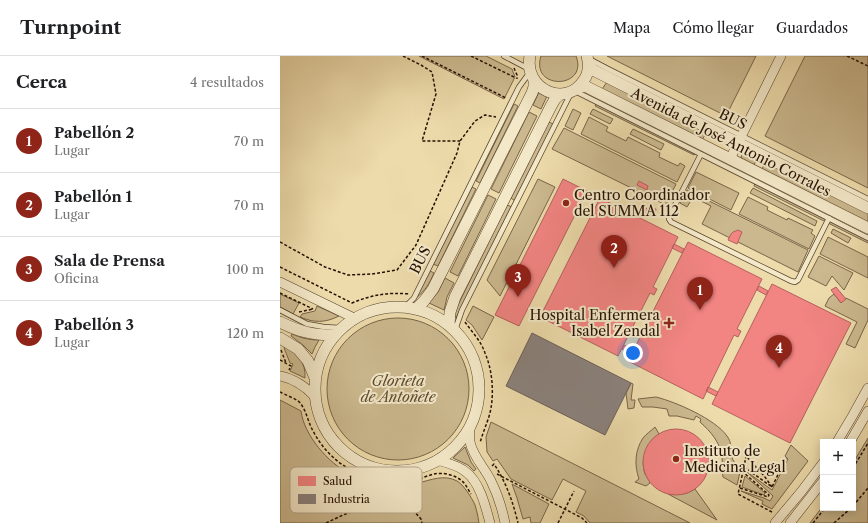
<!DOCTYPE html>
<html lang="es">
<meta charset="utf-8">
<style>
body{margin:0;font-family:"Libre Caslon Text",serif;background:#f6f6f6;color:#202124}
.controls{position:absolute;right:12px;bottom:12px;display:grid;overflow:hidden;border-radius:0px;box-shadow:0 2px 10px #0003}
.controls button{width:36px;height:36px;display:grid;place-items:center;padding:0;border:0;border-bottom:1px solid #e0e0e0;background:#fff;color:#202124;font:20px sans-serif}
.you{position:absolute;left:353px;top:297px;width:14px;height:14px;margin:-10px;border:3px solid #fff;border-radius:50%;background:#1a73e8;box-shadow:0 0 0 6px #1a73e833}
.badge{display:grid;place-items:center;width:26px;height:26px;border-radius:50%;background:#8f2418;color:#fff;font-size:13px;font-weight:700}
.pin{position:absolute;translate:-50% -33px;filter:drop-shadow(0 1px 2px #0008)}
.pin::after{content:'';position:absolute;top:21px;width:14px;height:12px;background:inherit;clip-path:polygon(0 0,100% 0,50% 100%)}
.list{margin:0;padding:0;list-style:none}
h2{display:flex;justify-content:space-between;align-items:center;height:52px;margin:0;padding:0 16px;font-size:17px}
h2 small{font-size:13px;font-weight:400;color:#757577}
.list li{display:grid;grid-template-columns:26px 1fr auto;gap:12px;align-items:center;box-sizing:border-box;height:64px;padding:0 16px;border-top:1px solid #e0e0e0}
.list b{display:block;font-size:15px;white-space:nowrap}
.list p{margin:0;font-size:13px;white-space:nowrap;color:#757577}
.list em{font-size:13px;font-style:normal;color:#757577}
.map{position:relative;flex:none;width:588px;height:467px;overflow:hidden}
header{display:flex;align-items:center;gap:24px;box-sizing:border-box;height:56px;padding:0 20px;background:#fff;border-bottom:1px solid #e0e0e0}
header strong{font-size:19px}
nav{display:flex;gap:22px;margin-inline-start:auto;font-size:14px}
main{display:flex}
aside{flex:1;background:#fff}
.map>svg:first-child{display:block}
.green{fill:#cbb88e;stroke:#786448}
.health{fill:#f28482;stroke:#b4615c}
.industry{fill:#8a817c;stroke:#6b5f57}
.lines{fill:none;stroke-linecap:round;stroke-linejoin:round}
.service-casing{stroke:#56432c;stroke-width:6}
.minor-casing{stroke:#56432c;stroke-width:10}
.tertiary-casing{stroke:#56432c;stroke-width:12}
.path{stroke:#241002;stroke-width:1.5;stroke-dasharray:3 2;stroke-linecap:butt}
.service{stroke:#f3e8c8;stroke-width:4.5}
.minor{stroke:#f3e8c8;stroke-width:9}
.tertiary{stroke:#f3e8c8;stroke-width:11}
.poi-dot{fill:#8f2418;stroke:#f3e8c8;stroke-width:1.5}
.labels{text-anchor:middle;dominant-baseline:central;stroke-width:4;stroke-linejoin:round;paint-order:stroke}
.street-label{font-size:14px;fill:#241002;stroke:#f3e8c8}
.poi-label{font-size:14px;fill:#241002;stroke:#f3e8c8;text-anchor:start}
.park-label{font-size:14px;font-style:italic;fill:#5e4b33;stroke:#f3e8c8}
.key{fill:#f3e8c8;stroke:#b5a78d;stroke-width:1}
.key-label{font-size:11px;fill:#241002}
</style>
<header>
<strong>Turnpoint</strong>
<nav><a>Mapa</a><a>Cómo llegar</a><a>Guardados</a></nav>
</header>
<main>
<aside>
<h2>Cerca<small>4 resultados</small></h2>
<ul class="list">
<li><span class="badge">1</span><div><b>Pabellón 2</b><p>Lugar</p></div><em>70 m</em></li>
<li><span class="badge">2</span><div><b>Pabellón 1</b><p>Lugar</p></div><em>70 m</em></li>
<li><span class="badge">3</span><div><b>Sala de Prensa</b><p>Oficina</p></div><em>100 m</em></li>
<li><span class="badge">4</span><div><b>Pabellón 3</b><p>Lugar</p></div><em>120 m</em></li>
</ul>
</aside>
<div class="map">
<svg width="588" height="467" viewBox="0 0 588 467">
<rect width="100%" height="100%" fill="#eddbab"/>
<filter id="stains"><feTurbulence type="fractalNoise" baseFrequency=".005" numOctaves="4"/><feColorMatrix values="0 0 0 0 .2 0 0 0 0 .09 0 0 0 0 .02 0 0 0 .5 -.17"/></filter>
<radialGradient id="worn" r=".72"><stop offset=".6" stop-color="#630" stop-opacity="0"/><stop offset="1" stop-color="#630" stop-opacity=".3"/></radialGradient>
<path class="green" d="M139,0H206L232,13L235,21L224,43Z
M261,0H296C309,33 250,35 261,0Z
M327,0H476L446,60Z
M525,0H588V132L485,80Z
M327,26L427,76L422,84L322,33Z
M259,36L267,40L261,53L253,49Z
M234,48L238,50L200,127L196,125Z
M316,48L415,97L414,99L315,50Z
M293,53L301,57L293,74L285,70Z
M313,53L333,63L330,68L310,58Z
M249,56L257,60L219,137L211,133Z
M309,61L328,71L326,75L346,85L348,81L380,97L379,101L398,110L400,107L405,110L397,126L301,78Z
M269,66L273,68L235,145L231,142Z
M284,72L396,128L386,149L272,93Z
M353,73L384,88L381,94L350,78Z
M463,96H466L477,102L474,109L463,104L461,101Z
M486,105L588,157V166L482,113Z
M416,116L459,137L451,154L408,132Z
M258,123L275,131L220,240L207,224Z
M475,127L588,183V187L474,130Z
M192,131L196,133L158,210L153,208Z
M473,132L537,165L535,170L470,137Z
M407,134L528,194L518,216L422,168L431,150L413,141L407,151L400,147Z
M208,139L216,143L178,220L170,216Z
M468,141L488,151L487,154L507,164L508,162L533,174L531,177L535,180L529,193L459,158Z
M227,149L232,151L176,262C174,258 176,253 178,249Z
M553,173L571,182L568,187L551,177Z
M548,181L588,201V222L540,198Z
M539,200L573,217L564,234L552,220L546,230L528,221Z
M150,215L154,217C149,228 146,234 136,242Z
M165,222L174,227L167,241L164,254L149,247L158,236Z
M0,238L19,247L13,258L0,251Z
M554,238L561,247L566,242L588,253V264L575,292L566,288L577,266L545,250L549,242Z
M37,250L59,260C45,267 34,267 20,261L22,258L35,255Z
M193,250L214,261L202,284L192,269L186,264Z
M47 333a71 71 0 1 1 142 0a71 71 0 1 1-142 0Z
M12,278C21,282 29,284 39,284L35,291L32,298L23,289L11,280Z
M5,290C18,298 26,307 25,322L10,315L13,308L10,307L4,292Z
M351,327L353,328L351,344H355L354,352L348,353L346,337Z
M376,341C396,346 435,363 447,380C456,392 444,400 461,412L457,429L443,421C441,414 443,408 442,401C440,386 431,376 420,366L421,363L416,360L414,364L397,360H389L387,353L373,351H362L358,343Z
M0,344L21,355C24,379 48,407 70,418C85,427 105,430 123,429C128,429 134,428 138,427C151,424 164,418 177,425C183,428 192,442 195,449C197,455 198,461 199,467H0Z
M211,366L410,467H310L304,460L296,456L306,435L283,423L272,444L231,423L217,403L213,405L207,396L206,381Z
M375,371L379,378C366,386 360,404 365,418C367,421 369,424 370,427L366,430L355,426L359,423C354,409 355,394 363,382C366,378 371,375 375,371Z
M588,382V467H530L543,450V452H573V407Z
M511,389L528,405L492,453L482,448L483,445L461,435L484,442L490,445L493,440L467,416L492,434L508,403L505,400Z
M185,391L191,406L196,413L194,415L188,409L173,402Z
M465,420L485,437L484,439L462,431Z
M232,428L269,448L260,467H251L250,461L243,463L237,442Z
M415,433L437,464L388,438C398,439 406,439 415,433Z"/>
<path class="health" d="M283,123L307,135L239,270L215,259Z
M359,125L368,130L367,134L357,129Z
M320,142L398,181L373,231L377,233L374,239L370,237L338,300L260,261Z
M361,152L376,153L375,158L360,157Z
M458,174L462,176L457,188L448,184L451,178L453,176Z
M408,186L482,223L457,273L461,275L458,281L454,279L423,343L348,305Z
M394,188L404,193L402,197L392,192Z
M492,228L571,267L510,387L432,348Z
M479,230L488,235L486,239L477,234Z
M556,231L566,243L561,247L551,234Z
M344,289L354,294L352,298L342,293Z
M428,331L438,336L436,340L426,335Z
M363 406a33 33 0 1 1 66 0a33 33 0 1 1-66 0Z"/>
<path class="industry" d="M252,277L351,327L325,379L226,330Z"/>
<g class="lines">
<g class="service-casing">
<path id="service" d="M224,0L249,13
M309,3L328,13L588,143
M295,35L588,182
M421,98L390,159L389,163L391,166L511,225L515,226L518,224L549,162
M125,251L134,242L239,31L250,16
M0,254L27,268L44,271L61,272
M175,274L182,254L291,37"/>
</g>
<g class="minor-casing">
<path id="minor" d="M450,103L501,0
M0,226L74,262
M0,320C14,323 26,331 35,341
M190,370C190,376 189,381 190,386C193,401 205,412 211,425C218,439 222,452 225,467
M557,386L573,359L588,332
M570,386L588,355
M157,404C167,407 178,409 186,416C200,426 206,452 210,467
M495,467L521,436L543,407
M510,467L543,425"/>
</g>
<g class="tertiary-casing">
<path id="tertiary" d="M250,0C243,33 286,53 304,24C309,17 309,8 307,0
M309,10L313,14L588,152
M300,30L307,31L588,172
M35 333a82 82 0 1 1 164 0a82 82 0 1 1-164 0Z
M136,253L144,245L153,233L252,37L254,31V25
M0,266C20,276 33,279 55,279
M169,269L170,256L175,241L271,50L275,43L281,38
M0,282L18,293L28,305L35,322"/>
</g>
<path class="path" d="M123,0L141,9L152,16L156,38L142,85H180
M142,0L226,42
M191,0L236,22
M567,0L588,10
M234,12L237,19V23
M0,186L45,211L68,219L92,218L117,214L136,189L177,97L180,85L195,65L205,59L216,61
M0,211L72,247C91,239 108,236 130,238
M0,237L33,253
M19,256L33,253
M185,266C192,276 201,285 205,297C212,313 214,334 211,352C209,364 203,375 200,387
M1,294L6,307
M0,304L11,310L9,314
M0,336C5,339 18,343 21,348C26,355 28,365 32,373C43,395 61,412 85,420C100,425 115,427 130,425C138,424 146,420 154,418C163,416 175,419 182,425C186,428 188,434 191,438
M212,410L214,408C226,426 233,446 238,467
M464,411L492,431L506,402
M573,412L588,387
M217,418L302,462L307,467
M460,432L488,441L489,439L463,416
M573,450L588,432
M492,456L490,455L458,438L464,411L466,400L485,421L492,431
M46,467L63,459L106,443L123,445L131,452L141,463L142,467
M278,467L294,435
M533,467L545,452
M554,467L571,452"/>
<use href="#service" class="service"/>
<use href="#minor" class="minor"/>
<use href="#tertiary" class="tertiary"/>
</g>
<g class="poi-dot">
<circle cx="286" cy="147" r="4"/>
<path d="M387 261h4v4h4v4h-4v4h-4v-4h-4v-4h4z"/>
<circle cx="396" cy="403" r="4"/>
</g>
<g class="labels">
<g class="street-label">
<text transform="translate(453 63) rotate(26)">BUS</text>
<text transform="translate(451 86) rotate(27)">Avenida de José Antonio Corrales</text>
<text transform="translate(140 204) rotate(-63)">BUS</text>
</g>
<g class="poi-label">
<text x="294" y="139">Centro Coordinador<tspan x="294" dy="16">del SUMMA 112</tspan></text>
<text x="380" y="259" text-anchor="end">Hospital Enfermera<tspan x="380" dy="16">Isabel Zendal</tspan></text>
<text x="404" y="395">Instituto de<tspan x="404" dy="16">Medicina Legal</tspan></text>
</g>
<g class="park-label">
<text x="118" y="325">Glorieta<tspan x="118" dy="16">de Antoñete</tspan></text>
</g>
</g>
<rect x="10" y="411" width="132" height="46" rx="6" class="key"/>
<rect x="18" y="420" width="18" height="10" fill="#f28482"/>
<rect x="18" y="438" width="18" height="10" fill="#8a817c"/>
<g class="key-label">
<text x="43" y="429">Salud</text>
<text x="43" y="447">Industria</text>
</g>
<rect width="100%" height="100%" filter="url(#stains)"/>
<rect width="100%" height="100%" fill="url(#worn)"/>
</svg>
<div class="controls">
<button>+</button>
<button>−</button>
</div>
<div class="you"></div>
<div class="pin badge" style="left:420px;top:254px">1</div>
<div class="pin badge" style="left:334px;top:212px">2</div>
<div class="pin badge" style="left:238px;top:241px">3</div>
<div class="pin badge" style="left:499px;top:312px">4</div>
</div>
</main>
